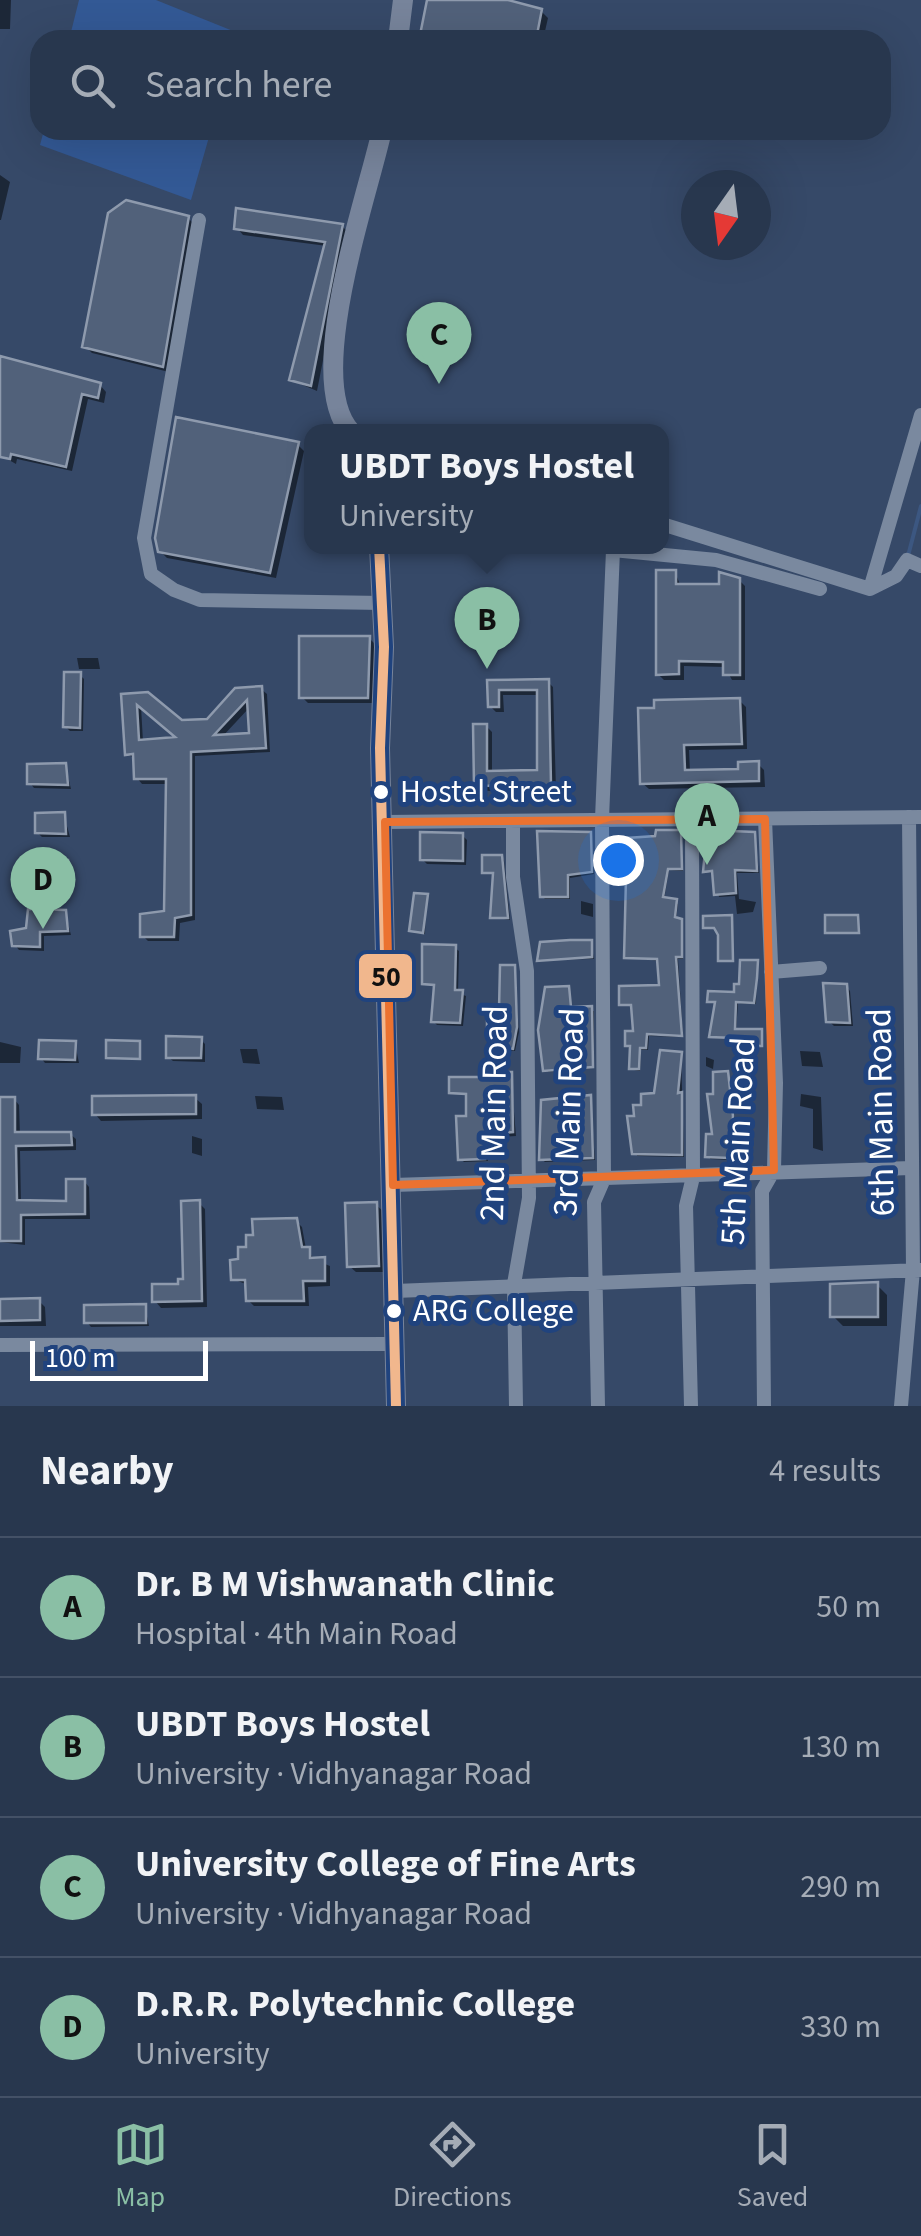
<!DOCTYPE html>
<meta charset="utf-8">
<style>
body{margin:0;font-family:"Source Sans 3",sans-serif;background:#303f55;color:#f1f3f6}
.compass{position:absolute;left:681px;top:170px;width:90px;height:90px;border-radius:50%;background:#28374e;box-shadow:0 10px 40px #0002;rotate:194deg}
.scale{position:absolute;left:30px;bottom:25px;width:178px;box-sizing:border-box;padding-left:10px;border:5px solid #fff;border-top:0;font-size:28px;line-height:35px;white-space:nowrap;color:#fff;-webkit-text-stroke:8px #20437e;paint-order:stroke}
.you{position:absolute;left:618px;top:860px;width:35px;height:35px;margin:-25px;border:8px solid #fff;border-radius:50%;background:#1a73e8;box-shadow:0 0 0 15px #1a73e833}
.badge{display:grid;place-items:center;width:65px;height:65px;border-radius:50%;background:#8abfa5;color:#111;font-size:32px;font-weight:700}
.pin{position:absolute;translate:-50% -82px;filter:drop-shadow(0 2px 5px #0008)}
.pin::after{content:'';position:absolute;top:52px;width:35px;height:30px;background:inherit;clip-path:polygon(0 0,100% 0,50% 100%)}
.popup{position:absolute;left:304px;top:424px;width:365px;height:130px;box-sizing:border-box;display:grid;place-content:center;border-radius:20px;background:#28374e;filter:drop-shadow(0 2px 8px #0005);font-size:32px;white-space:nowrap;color:#a5acb6}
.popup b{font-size:38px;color:#f1f3f6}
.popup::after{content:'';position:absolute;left:50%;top:100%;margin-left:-20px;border:20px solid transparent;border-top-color:#28374e}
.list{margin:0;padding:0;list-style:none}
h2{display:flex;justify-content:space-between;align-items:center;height:130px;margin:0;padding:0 40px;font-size:42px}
h2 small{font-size:32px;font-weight:400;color:#a5acb6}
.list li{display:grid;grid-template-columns:65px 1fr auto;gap:30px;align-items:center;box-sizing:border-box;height:140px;padding:0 40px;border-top:2px solid #445166}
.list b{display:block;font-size:38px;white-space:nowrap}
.list p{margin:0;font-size:32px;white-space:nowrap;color:#a5acb6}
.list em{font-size:32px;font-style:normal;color:#a5acb6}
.icon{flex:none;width:55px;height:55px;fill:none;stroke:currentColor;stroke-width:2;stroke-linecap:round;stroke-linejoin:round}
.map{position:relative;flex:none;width:921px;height:1406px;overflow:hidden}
.search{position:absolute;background:#28374e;box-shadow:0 10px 40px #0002;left:30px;right:30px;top:30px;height:110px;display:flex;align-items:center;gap:25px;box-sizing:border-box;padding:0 35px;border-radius:30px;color:#a5acb6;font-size:38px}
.sheet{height:690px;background:#28374e}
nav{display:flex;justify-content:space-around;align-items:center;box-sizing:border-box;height:140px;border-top:2px solid #445166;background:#28374e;font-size:28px;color:#a5acb6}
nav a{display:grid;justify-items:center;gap:5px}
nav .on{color:#8abfa5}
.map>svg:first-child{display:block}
.green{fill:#335995}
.shadow{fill:#0007;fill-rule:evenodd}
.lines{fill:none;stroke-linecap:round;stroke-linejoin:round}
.stream{stroke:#3c5781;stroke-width:4}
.building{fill:#51617a;stroke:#8e9aad;stroke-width:2.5;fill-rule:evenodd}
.street{stroke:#7a899f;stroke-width:14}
.secondary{stroke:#77849b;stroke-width:20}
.bus-1-casing{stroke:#20437e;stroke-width:18}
.bus-1{stroke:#f1b78d;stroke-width:10}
.marked{fill:none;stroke:#eb7230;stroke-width:8;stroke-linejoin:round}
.bus-dot{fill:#fff;stroke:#20437e;stroke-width:4}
.labels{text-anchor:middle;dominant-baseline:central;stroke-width:10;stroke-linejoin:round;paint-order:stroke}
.bus-label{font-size:32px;fill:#fff;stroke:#20437e;text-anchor:start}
.street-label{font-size:35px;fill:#fff;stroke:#20437e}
.line-badge{stroke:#20437e;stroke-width:4}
.pale-badge-label{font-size:28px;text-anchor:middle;font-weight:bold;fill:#111}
</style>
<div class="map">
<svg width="921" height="1406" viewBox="0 0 921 1406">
<rect width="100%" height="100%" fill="#364968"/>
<path class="green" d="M79,0H156L233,31L231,40H69Z
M44,130H211L191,200L40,145Z"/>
<path class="shadow" d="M0,0H11L10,29H0Z
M430,0H498L541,11L548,18L543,40H424Z
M0,175L10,182L1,220H0Z
M188,218L195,225L169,372L92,353L85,346Z
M342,226L348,232L317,391L291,380L327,246L243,235L237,228Z
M0,362L100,385L106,392L104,403L88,399L72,471L17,459L16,464L0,455Z
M297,444L304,451L276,578L167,558L160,551Z
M675,572L681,587H722L739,580L745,586V680H732L725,667L684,666V680H664L658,674Z
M369,638L375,644L373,703H308L302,697Z
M77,658H98L100,669H79Z
M80,675L84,679L83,731H70L65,726Z
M490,682H548L553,687L556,790L482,791L476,785L486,726L492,732V773H539L540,695H503L504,712H496L490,706Z
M261,689L267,694L270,752L195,756V920L180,923L179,941H148L143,936L167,914L169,784H142L137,778L136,759L127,754L124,696L181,723L208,721ZM141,706L180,740L143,742ZM250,707L251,735L222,737Z
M739,700L746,707L747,749L689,750L690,772L741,771L758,764L764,770L765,787L649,789L642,783L657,710Z
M65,765L71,789L34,788L30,783Z
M64,815L70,837H42L37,832Z
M681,832L683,871L669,870L664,900L678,904L676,920L683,924V959H678L683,1037L649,1036L648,1050H641L640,1071L634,1070L628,1045L635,1033L634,1006L621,1004L661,988L660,961L626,957Z
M754,834L759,873H737L739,899L756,902L753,912L737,914L735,896L719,897L715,874L705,871Z
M462,835L467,840L466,865L427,864L422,859Z
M590,835L594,874L570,878V899H545L542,896Z
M501,858L504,860L510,920L492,917L495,875L485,872Z
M67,862L72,867V888L36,890L32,885Z
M426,897L425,934L414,933L412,930Z
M581,901L593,904V917L581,914Z
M65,912L71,935L44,936V951L19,950L15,945L29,930Z
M857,917L860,934L827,932Z
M731,918L734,962H723L718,929L705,927Z
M591,943L594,959L539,960Z
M455,948L459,951L458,993L466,996L463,1026L437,1025L433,1021L436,987L424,983Z
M757,963L756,1004L738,1003L736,1032H761L763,1047H739L736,1039L715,1038L717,1004L710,1001L736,995Z
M514,968L519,1032L515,1051L501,1050L498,1029L490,1026L502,1013Z
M846,986L850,991L853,1026H834L829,1021Z
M568,989L572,1009L594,1011V1068L548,1072Z
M201,1040L205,1044V1062L173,1061L168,1057Z
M0,1042L21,1047L20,1063H0Z
M75,1043L79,1063H45L41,1058Z
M139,1043L141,1060L108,1057Z
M240,1049H257L260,1064L243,1063Z
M800,1051L820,1052L823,1067L802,1066Z
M681,1054L684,1157L637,1156L636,1118L656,1095Z
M706,1057L714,1060L713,1069L706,1066Z
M727,1074L735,1120L731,1160L710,1159Z
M511,1075L516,1136L487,1138L488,1161L464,1162L460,1158L469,1096L451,1092L452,1079Z
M801,1094L821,1097L823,1151L813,1148V1109L800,1106Z
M255,1096L282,1097L284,1110L257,1109Z
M590,1097L595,1160L545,1162L542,1159Z
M195,1098L202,1104V1119L101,1121L95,1114Z
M0,1099H14L19,1105L20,1135L70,1134L76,1139V1150L20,1151L21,1203H69L84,1181L89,1187L90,1219H25V1245L0,1242Z
M192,1136L202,1139V1156L192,1153Z
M199,1203L205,1209L207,1307L161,1308L155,1301L185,1281Z
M376,1205L383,1211L384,1272H356L349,1266Z
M296,1221L302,1227L306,1249L315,1260L330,1266V1286L308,1287L309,1306H254L248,1300V1285L233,1279L241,1262L249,1250Z
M877,1285L887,1295V1326H843L833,1316Z
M0,1301H39L45,1307L46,1326H0Z
M145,1307L149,1326L91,1327L87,1322Z"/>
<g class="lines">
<path class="stream" d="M908,556L921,506"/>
</g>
<path class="building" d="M427,0H508L542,9L536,40H419Z
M126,200L189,216L163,367L82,347L108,213Z
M236,208L343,224L311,386L289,380L325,242L234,229Z
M0,356L101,383L98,398L82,394L66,467L11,454L10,459L0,457Z
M176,417L299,442L270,573L158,552L155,538Z
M656,570H676V584H719V572L740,578V675H723V662L679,661V674L656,675Z
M299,636H370L368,698H299Z
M64,672H81L80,728L63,727Z
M549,679L551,785L474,786L473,724H487V771L537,770V690H499V707H488L487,680Z
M262,686L266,748L191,752V915L175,918L174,937H140V914L164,911L166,779H134L133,754L125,755L121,694L148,692L182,720L207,719L235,688ZM247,700L249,733L214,735ZM137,705L175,737L139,740Z
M740,698L742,744L684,745L685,770L738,769V762L759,761V781L640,784L638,708H654V700Z
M66,763L68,785L27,784V764Z
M65,812L66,834L35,833V813Z
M656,830H681L682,869H668L663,897L677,899L675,917L682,919V957H676L682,1036L647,1034L646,1048H640L639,1069H629L630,1046H625V1031H633L631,1005H619V986L659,985L657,959L624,958L627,838L655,836Z
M707,830L755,832L757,871L735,870L736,893L714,895L712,871L703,872Z
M537,831L591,832L592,872L568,875V897H540Z
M420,832L463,833V861L420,860Z
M482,855H502L508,918H490L493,873H482Z
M29,860H68L69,885L29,886Z
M414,893L428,894L423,933L409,931Z
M28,909L66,910L68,931L40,932V947L12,946L10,931L26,928Z
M732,915L733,961H718V935L714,928H703V916Z
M825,915H858L859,933H825Z
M570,940H592V957L537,961L540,942Z
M422,944L456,945L455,990H463L460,1023L431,1022L434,985L422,984Z
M740,960H758L757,978L754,1003L736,1002L735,1029H762V1046H734V1038L709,1037L715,1002H707L708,991L734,992V984H739Z
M500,965H515L517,1027L513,1049L495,1047L496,1027H487V1010H499Z
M823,983L847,984L850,1023L826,1022Z
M569,986L571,1007L592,1006L593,1067L543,1071L538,1030L545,987Z
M166,1036L202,1037L201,1058H166Z
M39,1040L76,1041L75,1060L38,1059Z
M106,1040L140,1041V1059L106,1058Z
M660,1050L682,1052L678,1093L682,1092V1155L632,1154L627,1116H634L633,1105H641V1094L654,1093Z
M728,1071L733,1116L730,1158L705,1157L706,1134H712L707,1094H713V1072Z
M485,1072H512L513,1132L484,1135L485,1159L458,1160L456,1116H466V1094L449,1093V1077H485Z
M196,1095V1114L92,1115V1096Z
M591,1095L593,1158L539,1160L541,1100Z
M0,1097H15V1132H71L72,1145L16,1146L17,1200L66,1201V1179H85V1214L21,1215V1241H0Z
M200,1200L202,1301L152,1302V1284H178V1279H183L181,1201Z
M377,1202L379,1266L347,1267L345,1203Z
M297,1218L302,1247H310V1258L325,1257V1281H303L304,1301H246L245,1280H231L230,1260L238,1259V1247H246V1235H253L252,1219Z
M878,1282V1317H830V1284Z
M40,1298V1320L0,1321V1299Z
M146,1304V1323H84V1305Z"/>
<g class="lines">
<path class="street" d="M199,220L144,538L151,574L174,590L200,600L383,603
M662,524L870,589L921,415
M870,589L896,576L907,560L921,566
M385,822L921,817
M513,822V877L527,971L529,1198L514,1284L516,1406
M771,972L820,968
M393,1185L911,1168
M395,1291L920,1270
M0,1345L396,1344
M598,1406L594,1202L604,1179L602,819L613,550L716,560L820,589
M691,1406L686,1206L693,1177L692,821
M764,1406L762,1191L774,1170L776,1083L765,819
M901,1406L913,1270L909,817"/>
<path class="secondary" d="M398,40L403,0
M351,432C302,380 368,195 382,130
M379,546L384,647L380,748L396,1406"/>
<g class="bus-1-casing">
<path id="bus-1" d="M379,546L384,647L380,748L396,1406"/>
</g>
<use href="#bus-1" class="bus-1"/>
</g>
<path class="marked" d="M765,819L774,1170L393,1185L385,822Z"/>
<g class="bus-dot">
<circle cx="381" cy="792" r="9"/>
<circle cx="394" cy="1311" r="9"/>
</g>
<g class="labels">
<g class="bus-label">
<text x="400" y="792">Hostel Street</text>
<text x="413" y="1311">ARG College</text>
</g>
<g class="street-label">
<text transform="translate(569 1112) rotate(-88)">3rd Main Road</text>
<text transform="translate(881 1112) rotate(-91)">6th Main Road</text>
<text transform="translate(494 1113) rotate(-89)">2nd Main Road</text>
<text transform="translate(738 1141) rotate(-87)">5th Main Road</text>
</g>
</g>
<rect class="line-badge" x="357" y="952" width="57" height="48" rx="10" fill="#f1b78d"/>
<g class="pale-badge-label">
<text x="386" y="986">50</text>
</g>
</svg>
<svg class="compass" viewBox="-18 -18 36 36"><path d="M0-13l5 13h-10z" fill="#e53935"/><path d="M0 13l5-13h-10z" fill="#a5acb6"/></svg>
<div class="scale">100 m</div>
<div class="you"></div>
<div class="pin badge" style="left:707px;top:865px">A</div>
<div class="pin badge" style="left:487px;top:669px">B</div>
<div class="popup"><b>UBDT Boys Hostel</b>University</div>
<div class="pin badge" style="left:439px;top:384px">C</div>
<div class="pin badge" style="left:43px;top:929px">D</div>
<div class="search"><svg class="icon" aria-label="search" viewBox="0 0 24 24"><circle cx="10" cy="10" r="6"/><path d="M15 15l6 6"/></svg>Search here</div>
</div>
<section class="sheet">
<h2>Nearby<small>4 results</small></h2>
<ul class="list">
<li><span class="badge">A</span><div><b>Dr. B M Vishwanath Clinic</b><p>Hospital · 4th Main Road</p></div><em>50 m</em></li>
<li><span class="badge">B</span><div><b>UBDT Boys Hostel</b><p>University · Vidhyanagar Road</p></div><em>130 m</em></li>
<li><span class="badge">C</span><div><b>University College of Fine Arts</b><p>University · Vidhyanagar Road</p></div><em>290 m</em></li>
<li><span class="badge">D</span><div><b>D.R.R. Polytechnic College</b><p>University</p></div><em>330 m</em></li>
</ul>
</section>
<nav>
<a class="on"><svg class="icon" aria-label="map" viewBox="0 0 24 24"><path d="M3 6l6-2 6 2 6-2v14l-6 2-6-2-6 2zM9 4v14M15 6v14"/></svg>Map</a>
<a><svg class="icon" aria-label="directions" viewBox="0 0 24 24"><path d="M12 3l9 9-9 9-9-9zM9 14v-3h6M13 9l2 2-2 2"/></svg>Directions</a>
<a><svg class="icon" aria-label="saved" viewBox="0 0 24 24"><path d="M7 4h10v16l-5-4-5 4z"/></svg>Saved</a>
</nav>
